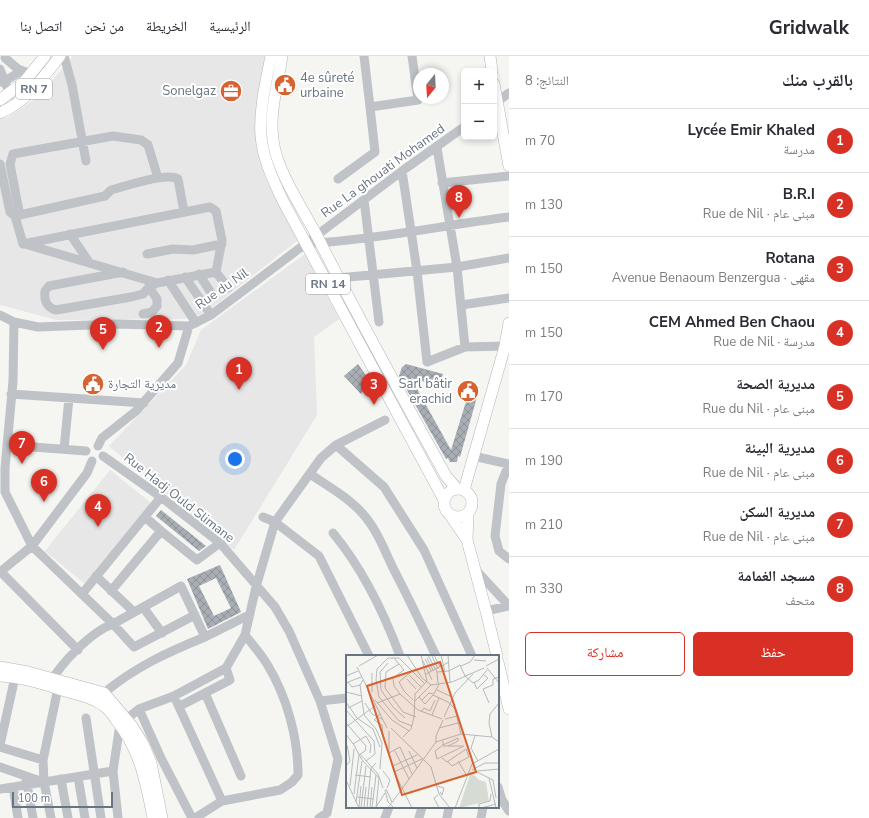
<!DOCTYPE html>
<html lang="ar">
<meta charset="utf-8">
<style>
body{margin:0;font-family:"Nunito Sans","Noto Naskh Arabic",sans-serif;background:#f7f7f7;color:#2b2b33;direction:rtl}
.controls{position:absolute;right:12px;top:12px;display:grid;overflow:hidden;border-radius:6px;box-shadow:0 2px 6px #0003}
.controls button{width:36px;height:36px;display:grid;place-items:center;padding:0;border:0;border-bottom:1px solid #e1e1e2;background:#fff;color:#2b2b33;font:20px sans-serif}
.compass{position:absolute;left:413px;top:12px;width:36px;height:36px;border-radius:50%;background:#fff;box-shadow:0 2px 6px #0003;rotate:198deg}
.scale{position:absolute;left:12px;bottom:10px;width:101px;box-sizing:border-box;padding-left:4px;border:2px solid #677481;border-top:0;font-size:11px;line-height:14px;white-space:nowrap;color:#677481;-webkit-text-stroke:3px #fff;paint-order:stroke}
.you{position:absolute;left:235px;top:403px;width:14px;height:14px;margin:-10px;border:3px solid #fff;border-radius:50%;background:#1a73e8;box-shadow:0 0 0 6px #1a73e833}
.badge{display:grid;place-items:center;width:26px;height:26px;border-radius:50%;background:#d93025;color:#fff;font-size:13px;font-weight:700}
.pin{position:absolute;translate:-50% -33px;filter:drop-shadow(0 1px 2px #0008)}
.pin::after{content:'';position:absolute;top:21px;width:14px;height:12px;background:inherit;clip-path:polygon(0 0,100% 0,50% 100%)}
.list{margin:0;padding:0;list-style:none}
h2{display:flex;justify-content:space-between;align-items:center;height:52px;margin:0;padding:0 16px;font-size:17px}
h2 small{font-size:13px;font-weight:400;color:#7c7c81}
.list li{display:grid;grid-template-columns:26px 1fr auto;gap:12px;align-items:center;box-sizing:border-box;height:64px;padding:0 16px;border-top:1px solid #e1e1e2}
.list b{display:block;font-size:15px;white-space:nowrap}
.list p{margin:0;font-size:13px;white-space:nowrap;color:#7c7c81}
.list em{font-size:13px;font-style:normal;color:#7c7c81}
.actions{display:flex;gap:8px;padding:12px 16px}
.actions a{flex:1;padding:9px 0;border:1px solid #d93025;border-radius:6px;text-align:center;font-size:14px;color:#d93025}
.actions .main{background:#d93025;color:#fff}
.map{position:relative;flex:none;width:509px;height:762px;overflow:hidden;direction:ltr}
header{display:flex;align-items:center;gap:24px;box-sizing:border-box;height:56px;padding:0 20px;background:#fff;border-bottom:1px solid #e1e1e2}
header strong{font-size:19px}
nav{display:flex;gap:22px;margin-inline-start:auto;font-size:14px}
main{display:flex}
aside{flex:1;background:#fff}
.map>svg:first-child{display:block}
.built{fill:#e6e7e6}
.building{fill:url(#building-cross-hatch);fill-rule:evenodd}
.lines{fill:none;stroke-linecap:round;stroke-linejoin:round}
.major-casing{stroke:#b3b6ba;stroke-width:12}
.minor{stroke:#bfc2c6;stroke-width:9}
.major{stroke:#fff;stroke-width:11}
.labels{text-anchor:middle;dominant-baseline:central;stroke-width:4;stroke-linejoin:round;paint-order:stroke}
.shield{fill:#fff;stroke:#959ea7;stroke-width:1}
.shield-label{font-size:12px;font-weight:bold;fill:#677481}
.poi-label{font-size:13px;fill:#677481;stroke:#fff;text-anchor:start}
.street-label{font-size:13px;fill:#677481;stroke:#fff}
.inset-road{fill:none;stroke:#b4babe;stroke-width:1}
.view{fill:#d66432;fill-opacity:0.15;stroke:#d66432;stroke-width:2}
.inset-edge{fill:none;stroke:#677481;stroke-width:2}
</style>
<header>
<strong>Gridwalk</strong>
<nav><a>الرئيسية</a><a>الخريطة</a><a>من نحن</a><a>اتصل بنا</a></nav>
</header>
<main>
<aside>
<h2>بالقرب منك<small>النتائج: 8</small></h2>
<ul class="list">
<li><span class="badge">1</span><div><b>Lycée Emir Khaled</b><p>مدرسة</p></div><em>70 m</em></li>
<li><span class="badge">2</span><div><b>B.R.I</b><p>مبنى عام · Rue de Nil</p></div><em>130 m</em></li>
<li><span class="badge">3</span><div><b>Rotana</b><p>مقهى · Avenue Benaoum Benzergua</p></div><em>150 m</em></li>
<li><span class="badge">4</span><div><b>CEM Ahmed Ben Chaou</b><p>مدرسة · Rue de Nil</p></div><em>150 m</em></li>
<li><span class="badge">5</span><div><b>مديرية الصحة</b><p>مبنى عام · Rue du Nil</p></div><em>170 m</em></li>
<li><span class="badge">6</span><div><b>مديرية البيئة</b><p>مبنى عام · Rue de Nil</p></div><em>190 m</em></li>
<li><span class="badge">7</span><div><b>مديرية السكن</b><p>مبنى عام · Rue de Nil</p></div><em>210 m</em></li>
<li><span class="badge">8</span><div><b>مسجد الغمامة</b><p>متحف</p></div><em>330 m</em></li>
</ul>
<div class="actions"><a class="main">حفظ</a><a>مشاركة</a></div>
</aside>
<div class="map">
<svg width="509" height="762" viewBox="0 0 509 762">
<defs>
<pattern id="building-cross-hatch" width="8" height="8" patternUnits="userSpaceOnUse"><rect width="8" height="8" fill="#a8aeb4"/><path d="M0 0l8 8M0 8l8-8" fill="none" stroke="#8d9298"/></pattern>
</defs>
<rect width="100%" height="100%" fill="#f5f6f2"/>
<path class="built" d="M73,0H267L257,89L264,118L298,184L204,258L183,263L57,264L0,249V63L8,61L38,41Z
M305,198L339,263L314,281L317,359L234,494L109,390L186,309L201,274Z
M110,414L151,447L85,528L45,495Z"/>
<path class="building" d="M358,308L370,325L361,338L344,320Z
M406,308L443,318L439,330L411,322L451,394L469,336L461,333L463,325L473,326L479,334L460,401L458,400L457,406H450L448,402L446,403L399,320L402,311Z
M161,454L206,490L199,495L156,460Z
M220,509L241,556L208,573L187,523ZM216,522L231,552L214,560L199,530Z"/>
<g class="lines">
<g class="major-casing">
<path id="major" d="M271,0C266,26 259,54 261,80C263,103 273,124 283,145L444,444
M282,0C278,28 269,56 273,84C277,116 302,151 317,180C358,261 402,341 446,420L457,433
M490,0L492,15
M494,28L509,110
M0,44L25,25L45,0
M0,57C26,46 43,22 60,0
M444 447a14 14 0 1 1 28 0a14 14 0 1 1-28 0Z
M464,434L505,290L509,267
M468,457L467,484L486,555L497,600
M450,459L467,484
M498,606L509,653
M0,611L28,616L104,637L132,670L143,688L151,707L162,762
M0,620C21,621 42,627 62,634C76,638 92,641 104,650C109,653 113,659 116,664C140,693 146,726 153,762"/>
</g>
<path class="minor" d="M64,0L72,29L86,105
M364,0L370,51L418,44L412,0
M5,2L18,13L31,18
M0,13L10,39
M0,26L5,25L21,15
M494,48L509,37
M437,92L457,211L465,291
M0,108L10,156L15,160L23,188
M402,115L417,215L427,306L465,291L505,290
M338,123L375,96L370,51
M442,127L509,120
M364,144L379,266
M15,160L19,155L10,108L13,98L113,80L141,84L148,89L158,122
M15,160L105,140L111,134C127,130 165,116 178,123L184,156
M70,178L89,206
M316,187C380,183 445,169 509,161
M23,188L210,151L216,155L222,184L216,216L157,227L149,231
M25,188L157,227
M147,198L173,193L193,194L222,188
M123,216L49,230L45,235C44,244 46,251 56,254L131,241L143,238L149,231L157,243V250L152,256L143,258
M216,216L228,232
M199,218L213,240
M185,221L211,259
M338,222L457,211L509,202
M168,224L196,267
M461,249L509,242
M0,259L14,266L38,271L117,268L189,270L211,259L402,115L464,71
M14,266L13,325L5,412V436L32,490L113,568L181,530L205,581L249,559
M11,338L144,347
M7,389L86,395
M336,389L384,431L424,494L472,600
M98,390L102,382L136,355L178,307L189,270
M64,393L69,342
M103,400L161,441L220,487L275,551L289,575L320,645L338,703L327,757L319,762
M473,400L509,408
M509,408L501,428L495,480L499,495L509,503
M310,418C328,430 349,442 363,458C377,474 384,493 393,512C408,541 422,570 436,600
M145,461L161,475
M263,461L275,466L319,500L369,600
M333,477C362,512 384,557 400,600
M475,513L509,550
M0,516L32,490L87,417L92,405
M1,516L78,594
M96,520L134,556
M111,535L161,475L197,504L220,487
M82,538L161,441
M143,551L162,577
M486,555L509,550
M50,627C61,607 92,575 113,568L134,591L195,559
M104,637C135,611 168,596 205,581
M205,637L241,720
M174,640L222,745
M320,645L347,642
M180,650L230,624L226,612
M139,653L161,702L192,762
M86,662L101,762
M0,689L15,621
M0,691L43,704
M0,711L43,726
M78,721L85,762
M26,723L33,762
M61,723L68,762
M13,731L18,762
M498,731L502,744L509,755
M0,733L113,715
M51,762L44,726L43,704L58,632
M118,762L113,715L120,668L139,653L174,640L226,612L245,579L256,531L275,466L321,402L336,389L385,364
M195,762L222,745L280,734L292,726L298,719C298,681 287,641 267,608C261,598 253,589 245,579
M385,762L389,751
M419,762L422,751
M447,762L449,751
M481,762L483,751"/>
<use href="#major" class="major"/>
</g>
<defs>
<g id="civic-disc" transform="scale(1.15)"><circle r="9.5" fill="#d66432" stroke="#fff"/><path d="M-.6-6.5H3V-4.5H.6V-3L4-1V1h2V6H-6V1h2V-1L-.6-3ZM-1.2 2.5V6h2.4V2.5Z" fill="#fff"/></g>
<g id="office-disc" transform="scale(1.15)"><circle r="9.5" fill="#d66432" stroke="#fff"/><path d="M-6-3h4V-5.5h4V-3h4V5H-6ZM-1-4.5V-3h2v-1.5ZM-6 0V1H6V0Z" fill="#fff"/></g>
</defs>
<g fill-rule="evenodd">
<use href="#civic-disc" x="285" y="29"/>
<use href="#office-disc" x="231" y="35"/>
<use href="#civic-disc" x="93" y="328"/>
<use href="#civic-disc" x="468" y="335"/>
</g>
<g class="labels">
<g class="shield">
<rect x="16" y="23" width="36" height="20" rx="3"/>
<rect x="306" y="218" width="44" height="20" rx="3"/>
</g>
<g class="shield-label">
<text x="34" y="33">RN 7</text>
<text x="328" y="228">RN 14</text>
</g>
<g class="poi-label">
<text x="300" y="22">4e sûreté<tspan x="300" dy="15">urbaine</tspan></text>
<text x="216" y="35" text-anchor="end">Sonelgaz</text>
<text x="108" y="328">مديرية التجارة</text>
<text x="452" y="328" text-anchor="end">Sarl bâtir<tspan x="452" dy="15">erachid</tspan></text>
</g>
<g class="street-label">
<text transform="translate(383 115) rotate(-36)">Rue La ghouati Mohamed</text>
<text transform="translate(222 233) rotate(-35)">Rue du Nil</text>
<text transform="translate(179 442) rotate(38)">Rue Hadj Ould Slimane</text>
</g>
</g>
<g transform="translate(346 599)">
<rect width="153" height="153" fill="#f5f6f2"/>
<path d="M125,117L133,125L140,127L143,146L113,153Z" fill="#d6dcd4"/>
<path class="inset-road" d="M61,0L76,23L85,30L106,27L138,13M82,0L91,17L92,28M88,0L94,12M95,0L99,17M102,0L104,27M86,1L92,14M48,3L58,15L47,23L48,31L54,39L72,55L96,64M81,3L87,15M79,4L85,16M128,5L140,6M77,6L86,25M42,8L34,17L35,35L47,52L59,63M53,9L40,17L39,33L57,57L70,62M13,11L32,0M115,11L124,7L129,0M140,11L153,4M11,12L41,73M141,13L153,28M66,16L53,27L58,36L67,45M91,17L103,16L114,10L119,21L127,28L133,25L141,15M26,18V37M80,19L103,7M63,20L75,32M0,21L12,16M61,24L70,34M17,25L14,30L18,60L30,74L36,88L34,114M2,27L6,32L14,30M128,27L131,34L142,23L138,20M0,28L15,22M91,35L106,42M0,37L16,41M73,42L85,30M29,45L46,65L63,76M76,45L83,38L88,39L93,29M0,47L11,63L27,74L34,92M68,47L73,42L79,49L87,40L102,47L109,54L115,79M19,48L26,59L36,64M31,48L54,39M143,48L137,34L147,30V24L153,22M153,48L144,59L143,68L146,82L153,87M2,53L16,46M0,55L28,86L29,99L20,106M75,57L78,53L84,56L89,45M34,59L28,65L36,70L37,82M86,60L93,43M98,62L109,38L127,19M99,64L111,61M0,68L20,91L19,96L13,100L8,139M66,71L53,66L33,42L30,25L31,14L42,3H53L79,29M0,72L29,51M45,73L85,112L93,139L104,153M93,73L112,68M43,76V98L48,117L66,153M0,79L10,93M129,81L125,93L132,106M57,82L65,74L68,62L69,39L81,26L75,0M97,86V90L112,83V86L102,91M90,87V81L97,65M7,89L20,81L25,90L24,98M97,90L89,96L91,104L118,91M97,91H117M9,92L16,105L33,123L30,153M49,96L63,124M63,96L71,113M43,98L54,92L66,119M14,99L32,119L37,133M96,103L101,107L120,94L123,102L106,111L101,106M112,106L121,121M0,111L4,106L1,90M47,111L71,100M126,115L139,108H153M37,116L44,125L41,133M131,116L153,114M48,117L76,104M131,117L147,125L150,143M9,120L25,122M143,123L150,153M0,125L13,153M4,131L8,94M91,131L98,133L96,140L94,137M40,134L46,147M39,135L42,147L48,153M92,140L88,143L93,153M11,142L28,144M10,147L16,106M13,152L15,131M30,152L39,138M15,153L20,111M18,153L20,132M21,153L25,113L30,108M24,153L26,132M26,153L30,120M42,153L90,87L115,79L146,82M109,153L126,109L153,94M133,153V149L144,146L145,139M135,153L150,149"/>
<path class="view" d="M94,7L130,117L56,140L21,31Z"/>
<rect width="153" height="153" class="inset-edge"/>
</g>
</svg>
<div class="controls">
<button>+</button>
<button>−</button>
</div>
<svg class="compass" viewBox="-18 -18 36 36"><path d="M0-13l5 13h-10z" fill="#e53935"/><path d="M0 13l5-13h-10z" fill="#7c7c81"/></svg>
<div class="scale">100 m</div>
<div class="you"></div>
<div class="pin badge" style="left:239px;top:334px">1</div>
<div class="pin badge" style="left:159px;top:292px">2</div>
<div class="pin badge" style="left:374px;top:349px">3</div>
<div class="pin badge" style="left:98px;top:471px">4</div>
<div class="pin badge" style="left:103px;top:294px">5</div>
<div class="pin badge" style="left:44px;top:446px">6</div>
<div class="pin badge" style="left:22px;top:408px">7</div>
<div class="pin badge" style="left:459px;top:162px">8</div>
</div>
</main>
